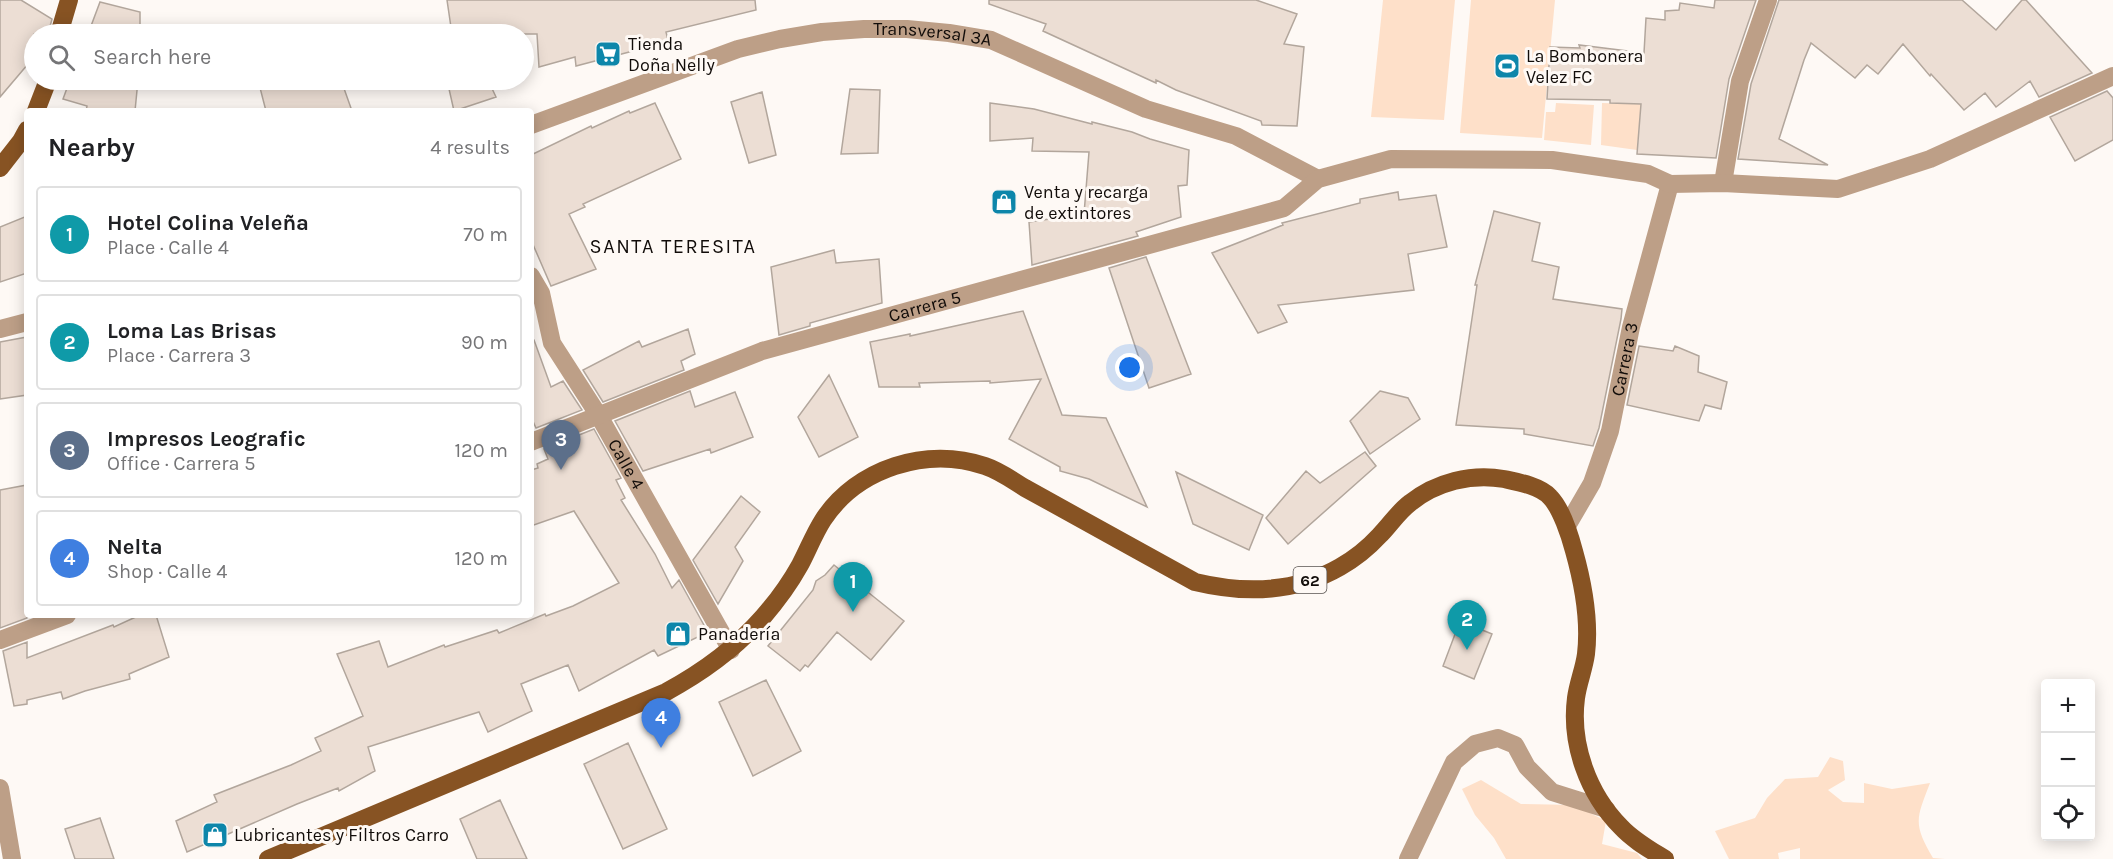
<!DOCTYPE html>
<meta charset="utf-8">
<style>
body{margin:0;font-family:Karla,sans-serif;background:#f6f6f6;color:#202124}
.controls{position:absolute;right:18px;bottom:18px;display:grid;overflow:hidden;border-radius:6px;box-shadow:0 3px 15px #0003}
.controls button{width:54px;height:54px;display:grid;place-items:center;padding:0;border:0;border-bottom:2px solid #e0e0e0;background:#fff;color:#202124;font:30px sans-serif}
.you{position:absolute;left:1130px;top:368px;width:21px;height:21px;margin:-15px;border:4px solid #fff;border-radius:50%;background:#1a73e8;box-shadow:0 0 0 9px #1a73e833}
.badge{display:grid;place-items:center;width:39px;height:39px;border-radius:50%;background:#2563eb;color:#fff;font-size:20px;font-weight:700}
.pin{position:absolute;translate:-50% -50px;filter:drop-shadow(0 2px 3px #0008)}
.pin::after{content:'';position:absolute;top:32px;width:21px;height:18px;background:inherit;clip-path:polygon(0 0,100% 0,50% 100%)}
.list{margin:0;padding:0;list-style:none}
h2{display:flex;justify-content:space-between;align-items:center;height:78px;margin:0;padding:0 24px;font-size:26px}
h2 small{font-size:20px;font-weight:400;color:#757577}
.list li{display:grid;grid-template-columns:39px 1fr auto;gap:18px;align-items:center;box-sizing:border-box;height:96px;margin:0 12px 12px;padding:0 12px;border:2px solid #e0e0e0;border-radius:6px}
.list b{display:block;font-size:22px;white-space:nowrap}
.list p{margin:0;font-size:20px;white-space:nowrap;color:#757577}
.list em{font-size:20px;font-style:normal;color:#757577}
.icon{flex:none;width:33px;height:33px;fill:none;stroke:currentColor;stroke-width:2;stroke-linecap:round;stroke-linejoin:round}
.map{position:relative;flex:none;width:2113px;height:859px;overflow:hidden}
.search{position:absolute;background:#fff;box-shadow:0 3px 15px #0003;left:24px;top:24px;width:510px;height:66px;display:flex;align-items:center;gap:15px;box-sizing:border-box;padding:0 21px;border-radius:33px;color:#757577;font-size:22px}
.panel{position:absolute;background:#fff;box-shadow:0 3px 15px #0003;left:24px;top:108px;width:510px;height:510px;border-radius:6px}
.map>svg:first-child{display:block}
.green{fill:#fee0c9}
.building{fill:#ecded4;stroke:#b2a69c;stroke-width:1.5}
.lines{fill:none;stroke-linecap:round;stroke-linejoin:round}
.minor{stroke:#bd9f87;stroke-width:18}
.tertiary{stroke:#bd9f87;stroke-width:18}
.primary{stroke:#875323;stroke-width:18}
.labels{text-anchor:middle;dominant-baseline:central;stroke-width:6;stroke-linejoin:round;paint-order:stroke}
.shield{fill:#fef9f5;stroke:#585350;stroke-width:1.5}
.shield-label{font-size:16px;font-weight:bold;fill:#110c09}
.street-label{font-size:18px;fill:#110c09;stroke:#fef9f5}
.poi-label{font-size:18px;fill:#110c09;stroke:#fef9f5;text-anchor:start}
.neighbourhood-label{font-size:20px;letter-spacing:1.5px;fill:#110c09;stroke:#fef9f5}
</style>
<div class="map">
<svg width="2113" height="859" viewBox="0 0 2113 859">
<rect width="100%" height="100%" fill="#fef9f5"/>
<path class="green" d="M1383,0H1455L1444,120L1371,117Z
M1471,0H1555L1542,138L1460,133Z
M1556,103L1594,105L1591,145L1544,140L1546,112H1555Z
M1602,103L1641,104L1637,150L1601,145Z
M1830,757L1843,761L1845,780L1828,790L1843,802L1864,803V783L1892,789L1930,783C1916,819 1913,824 1933,858L1945,859H1800V848L1778,853L1779,859H1729L1715,831L1755,818L1767,798L1785,779L1818,777Z
M1481,780L1521,804L1574,805L1606,821L1602,844L1637,853L1642,859H1506L1494,838L1475,815L1462,789Z"/>
<path class="building" d="M0,0H21L52,19L48,34H34V57L0,97Z
M447,0H755L756,10L666,32L668,40L633,51L576,66L575,57L539,67L537,34H452Z
M989,0H1256L1297,14L1284,44L1304,47L1297,126L1262,125L1261,121L1176,90L1156,80V83L1043,31L1046,24L989,4Z
M1715,0H1756L1729,79L1716,158L1637,154L1641,104L1610,103V100L1547,99L1550,47L1580,48L1579,45L1644,53L1646,18L1665,20V11L1679,10L1680,3L1714,8Z
M1779,0H1962L1996,30L2022,0H2026L2092,73L2039,97L2030,81L1996,107L1985,93L1964,110L1931,74L1930,76L1903,44L1878,74L1867,65L1855,78L1811,43L1804,60L1779,139L1828,165L1738,159L1751,84Z
M100,2L140,12V26H144L143,34H88Z
M70,80H138L135,111H86L87,106L63,99Z
M258,80H341L352,111H266Z
M447,80H488L496,97L454,111Z
M850,89L880,90L878,153L841,154Z
M2107,91L2113,98V140L2075,161L2050,117Z
M762,92L776,155L749,163L731,102Z
M655,103L681,159L583,204L585,207L569,214L596,269L551,286L531,240V155L591,126L592,128L629,111L630,113Z
M990,103L1034,109L1092,124V122L1132,132L1150,139L1189,150L1187,185L1178,186L1181,217L1136,232L1138,236L1032,265L1029,222L1084,214L1089,152L1032,151L1033,138L990,141Z
M1398,192L1399,200L1436,195L1447,247L1408,254L1414,290L1278,305L1287,322L1258,333L1212,253L1283,225L1282,223L1360,203V199Z
M1494,211L1540,223L1532,261L1559,267L1553,299L1622,309L1621,319L1599,428L1593,446L1524,434V429L1456,425L1477,285H1475Z
M27,216V273L0,282V227Z
M834,250L836,263L879,259L882,303L810,323V326L779,335L771,267Z
M1146,257L1191,374L1149,388L1109,268Z
M1023,311L1062,415L1106,418L1147,507L1089,479L1060,471V467L1009,439L1041,379L990,383V381L919,383L920,387H879L870,342L910,334V336Z
M688,329L695,354L681,361L684,370L603,402L583,370L639,341L642,347Z
M27,337V395L0,399V342Z
M531,340H534L551,387L563,381L582,410L536,428L531,417Z
M1639,346L1673,351L1675,346L1699,356L1698,372L1727,382L1721,409L1705,405L1699,421L1627,405Z
M829,375L858,437L819,457L798,417Z
M690,391L695,407L735,392L753,437L711,453L710,449L643,471L615,421Z
M1380,391L1408,398L1420,419L1370,454L1350,421Z
M594,429L621,478L616,480L625,498L621,500L655,554L672,588L679,580L705,627L700,636L658,656L654,650L579,691L568,665L521,684L532,711L488,732L479,712L368,747L375,771L339,791L338,788L297,804L187,852L176,821L217,802L214,795L291,765L321,751L315,738L363,716L337,654L379,641L388,667L444,645L445,647L497,630L499,633L545,614L546,616L573,606L619,583L574,511L531,526V470L538,468L537,464L548,459L544,449Z
M1365,452L1376,466L1288,544L1266,518L1306,471L1320,483Z
M1176,472L1263,515L1249,550L1193,524Z
M27,485V618L0,628V490Z
M741,496L760,512L735,547L743,561L718,604L693,560Z
M834,565L904,621L871,660L837,632L808,667L805,665L800,671L768,646L813,590L816,581L825,575Z
M140,615H156L169,657L129,674L130,679L85,691L63,699L61,692L27,700V704L14,706L3,651L27,642V658L113,625L114,627Z
M1460,621L1492,634L1474,679L1443,666Z
M766,680L801,751L753,776L719,702Z
M628,743L667,829L623,849L584,764Z
M500,800L527,859H477L460,819Z
M100,818L114,859H75L65,829Z"/>
<g class="lines">
<g class="minor">
<path id="s1" d="M531,125L738,49L780,39L822,32L864,29H907L949,33L991,40L1146,109L1236,136L1318,179"/>
<path d="M1723,183L1740,81L1768,0"/>
<path id="s2" d="M531,276L541,293L552,343L599,416L731,650"/>
<path d="M0,329L27,322"/>
<path id="s3" d="M1567,526L1592,483L1610,431L1631,327L1670,184"/>
<path d="M0,788L12,859"/>
<path d="M1408,859L1454,762L1475,744L1498,738L1515,745L1527,767L1552,792L1606,809"/>
</g>
<g class="tertiary">
<path id="s4" d="M531,442L762,351L1284,208L1318,179L1391,159L1552,160L1648,174L1670,184L1723,183L1838,189L1930,159L2113,76"/>
<path d="M0,640L67,615"/>
</g>
<path class="primary" d="M59,34L69,0
M36,111L48,80
M0,168L21,141L27,130
M268,859L666,692C703,672 735,649 763,617C777,601 790,583 800,565C808,550 814,534 823,520C857,468 927,446 985,466C1000,471 1012,480 1025,488L1195,582C1245,594 1295,593 1340,567C1354,559 1368,548 1379,536C1390,525 1398,512 1410,503C1436,482 1472,473 1504,479C1518,482 1540,486 1550,497C1561,508 1570,536 1574,551C1583,583 1590,620 1586,654C1584,669 1578,683 1576,698C1570,744 1588,794 1621,827C1633,840 1649,849 1665,859"/>
</g>
<defs>
<g id="supermarket-square" transform="scale(1.35)"><rect x="-9" y="-9" width="18" height="18" rx="4" fill="#0d86aa" stroke="#fef9f5"/><path d="M-6-5.5h2.5l.6 2H6L4.5 2H-2.5L-4.4-4H-6ZM-1.5 3.2a1.3 1.3 0 1 0 .1 0ZM3 3.2a1.3 1.3 0 1 0 .1 0Z" fill="#fff"/></g>
<g id="stadium-square" transform="scale(1.35)"><rect x="-9" y="-9" width="18" height="18" rx="4" fill="#0d86aa" stroke="#fef9f5"/><path d="M0-5a6.5 5 0 1 0 0 10a6.5 5 0 1 0 0-10ZM-3.5-1.8h7v3.6h-7Z" fill="#fff"/></g>
<g id="shop-square" transform="scale(1.35)"><rect x="-9" y="-9" width="18" height="18" rx="4" fill="#0d86aa" stroke="#fef9f5"/><path d="M-5-2.5h2.3a2.7 3.5 0 0 1 5.4 0H5L5.5 6h-11ZM-1.5-2.5h3a1.5 2.3 0 0 0-3 0Z" fill="#fff"/></g>
</defs>
<g fill-rule="evenodd">
<use href="#supermarket-square" x="608" y="54"/>
<use href="#stadium-square" x="1507" y="66"/>
<use href="#shop-square" x="1004" y="202"/>
<use href="#shop-square" x="678" y="634"/>
<use href="#shop-square" x="215" y="835"/>
</g>
<g class="labels">
<rect class="shield" x="1293.5" y="567" width="33" height="26" rx="4.5"/>
<g class="shield-label">
<text x="1310" y="580">62</text>
</g>
<g class="street-label">
<text stroke="none"><textPath href="#s1" startOffset="417">Transversal 3A</textPath></text>
<text stroke="none"><textPath href="#s4" startOffset="417">Carrera 5</textPath></text>
<text stroke="none"><textPath href="#s3" startOffset="178">Carrera 3</textPath></text>
<text stroke="none"><textPath href="#s2" startOffset="213">Calle 4</textPath></text>
</g>
<g class="poi-label">
<text x="628" y="44">Tienda<tspan x="628" dy="21">Doña Nelly</tspan></text>
<text x="1526" y="56">La Bombonera<tspan x="1526" dy="21">Velez FC</tspan></text>
<text x="1024" y="192">Venta y recarga<tspan x="1024" dy="21">de extintores</tspan></text>
<text x="698" y="634">Panadería</text>
<text x="234" y="835">Lubricantes y Filtros Carro</text>
</g>
<g class="neighbourhood-label">
<text x="673" y="246">SANTA TERESITA</text>
</g>
</g>
</svg>
<div class="controls">
<button>+</button>
<button>−</button>
<button><svg class="icon" aria-label="locate" viewBox="0 0 24 24"><circle cx="12" cy="12" r="6"/><path d="M12 2v4M12 18v4M2 12h4M18 12h4"/></svg></button>
</div>
<div class="you"></div>
<div class="pin badge" style="left:853px;top:612px;background:#0f9aa8">1</div>
<div class="pin badge" style="left:1467px;top:650px;background:#0f9aa8">2</div>
<div class="pin badge" style="left:561px;top:470px;background:#5c6f8a">3</div>
<div class="pin badge" style="left:661px;top:748px;background:#3f7fe0">4</div>
<div class="search"><svg class="icon" aria-label="search" viewBox="0 0 24 24"><circle cx="10" cy="10" r="6"/><path d="M15 15l6 6"/></svg>Search here</div>
<section class="panel">
<h2>Nearby<small>4 results</small></h2>
<ul class="list">
<li><span class="badge" style="background:#0f9aa8">1</span><div><b>Hotel Colina Veleña</b><p>Place · Calle 4</p></div><em>70 m</em></li>
<li><span class="badge" style="background:#0f9aa8">2</span><div><b>Loma Las Brisas</b><p>Place · Carrera 3</p></div><em>90 m</em></li>
<li><span class="badge" style="background:#5c6f8a">3</span><div><b>Impresos Leografic</b><p>Office · Carrera 5</p></div><em>120 m</em></li>
<li><span class="badge" style="background:#3f7fe0">4</span><div><b>Nelta</b><p>Shop · Calle 4</p></div><em>120 m</em></li>
</ul>
</section>
</div>
